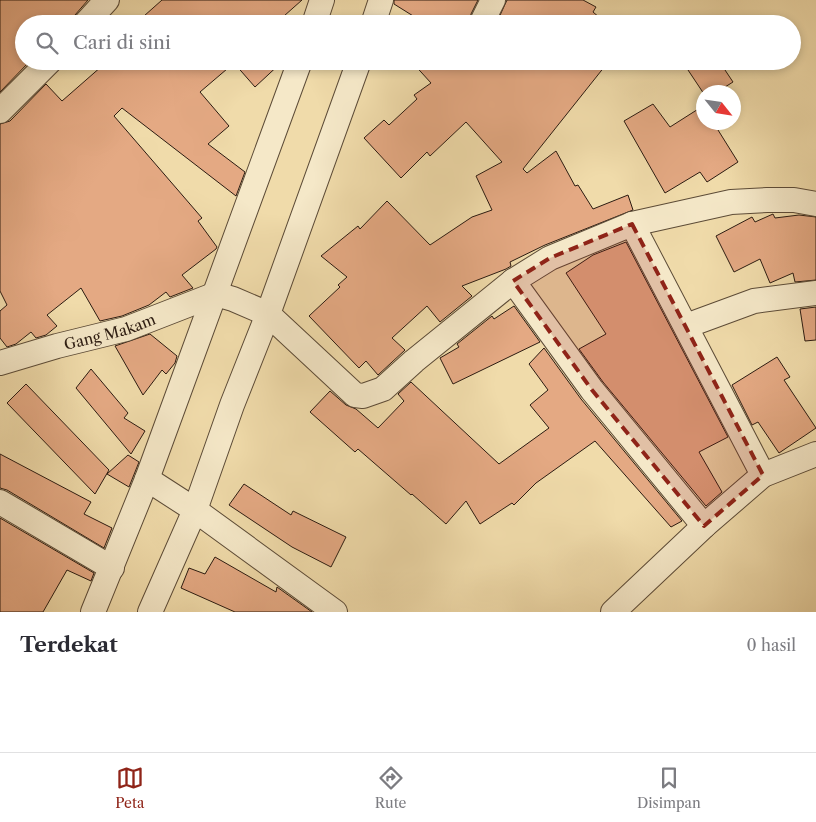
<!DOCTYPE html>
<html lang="id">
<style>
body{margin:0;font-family:"Libre Caslon Text",serif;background:#f2f2f3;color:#2b2b33}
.compass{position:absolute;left:696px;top:85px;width:45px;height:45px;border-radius:50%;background:#fff;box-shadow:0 2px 8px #0003;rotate:120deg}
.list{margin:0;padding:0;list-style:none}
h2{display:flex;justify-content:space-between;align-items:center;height:65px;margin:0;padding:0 20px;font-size:21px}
h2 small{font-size:16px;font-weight:400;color:#7c7c81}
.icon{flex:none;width:28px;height:28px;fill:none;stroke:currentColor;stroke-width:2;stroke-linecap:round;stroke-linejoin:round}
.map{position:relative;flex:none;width:816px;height:612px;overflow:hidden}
.search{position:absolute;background:#fff;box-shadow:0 2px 8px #0003;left:15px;right:15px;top:15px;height:55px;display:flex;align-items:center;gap:12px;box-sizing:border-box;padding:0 18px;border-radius:28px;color:#7c7c81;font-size:19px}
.sheet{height:140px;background:#fff}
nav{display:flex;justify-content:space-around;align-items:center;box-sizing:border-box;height:70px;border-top:1px solid #e1e1e2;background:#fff;font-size:14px;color:#7c7c81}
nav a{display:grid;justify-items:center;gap:2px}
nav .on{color:#8f2418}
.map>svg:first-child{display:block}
.building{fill:#e4a983;stroke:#2b1b11}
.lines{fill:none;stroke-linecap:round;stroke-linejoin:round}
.street-casing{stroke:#5c4b37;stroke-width:26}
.street{stroke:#f5e8c8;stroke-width:24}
.marked{fill:#8f2418;fill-opacity:0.2;stroke:#8f2418;stroke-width:4;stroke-dasharray:10 6;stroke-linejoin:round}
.labels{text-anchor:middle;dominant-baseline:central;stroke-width:5;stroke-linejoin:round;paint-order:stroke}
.street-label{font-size:15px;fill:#2b1b11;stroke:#f5e8c8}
</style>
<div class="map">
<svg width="816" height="612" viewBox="0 0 816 612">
<rect width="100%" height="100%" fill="#f0dbaa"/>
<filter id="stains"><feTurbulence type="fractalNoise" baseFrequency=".004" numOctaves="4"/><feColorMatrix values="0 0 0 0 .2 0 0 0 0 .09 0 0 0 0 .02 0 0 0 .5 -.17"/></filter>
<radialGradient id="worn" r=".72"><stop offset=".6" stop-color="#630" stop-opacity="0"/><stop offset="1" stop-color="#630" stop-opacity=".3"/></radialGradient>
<path class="building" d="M0,0H88L75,15L72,24H24V61H30L0,92Z
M162,0H302L284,16L292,24H135Z
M394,0H478L471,14L470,24H426L394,4Z
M507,0H583L596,7L593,12L607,24H496Z
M98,61H283L255,87L234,63L200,92L229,126L208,144L245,172L236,196L122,108L114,116L202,218L198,221L217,247L216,249L182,275L193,288L170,297L166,292L149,305L122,316L100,321L81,288L47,315L57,326L46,335L36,338L31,332L16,344L7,347L0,338V311L7,305L0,291V124L10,121L46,84L62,101L102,66Z
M411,61H609L523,169L527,173L556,151L575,186L578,185L593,209L628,195L633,210L545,245L510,262L511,266L506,269L462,286L472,296L440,322L427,306L392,338L405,350L378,375L366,361L359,368L309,316L340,287L338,285L347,277L321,256L358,226L360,229L387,201L430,245L472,217L492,210L476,176L502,162L466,122L430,156L427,152L401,178L364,138L384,120L389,125L417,99L414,95L431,83Z
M682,61H719L733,82L717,92H704V94Z
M653,104L670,127L703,106L704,122H713L738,162L707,182L700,172L665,193L624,121Z
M773,214L775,218L799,215L816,217V280L795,282L793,273L770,283L760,259L734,272L716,236L752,217L755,222Z
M626,242L728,437L699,452L722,492L706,506L603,382L579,349L606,334L566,273L593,255Z
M514,306L540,342L453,384L440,358L459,347L457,344L492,316L494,319Z
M816,307V340L805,341L800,309Z
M150,334L177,356L175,363L166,374L162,370L143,395L115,346Z
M544,348L581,399L682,521L671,527L595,441L536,483L514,505L512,503L480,524L466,501L446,524L412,494L411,495L358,449L355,452L310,412L330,391L346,405L356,409L378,428L404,401L398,394L411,382L499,464L549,428L530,405L548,390L529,364Z
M777,357L790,377L784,380L816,428L779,453L758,422L752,425L732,385Z
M91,369L128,413L124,418L145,431L131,454L76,388Z
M26,384L109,470L95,494L7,403Z
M0,454L91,502L84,514L112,528L104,548L7,490L0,488Z
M128,455L139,462L129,487L107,474Z
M244,484L291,515L293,511L346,537L331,567L292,547L229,505Z
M0,518L94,573L91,581L67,570L43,612H0Z
M215,557L276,592L277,587L312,612H235L181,588L189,568L205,574Z"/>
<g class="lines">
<g class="street-casing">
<g id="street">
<path d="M483,20L493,0"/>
<path d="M85,24L107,0"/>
<path d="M314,24L322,0"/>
<path d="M373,24L381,0"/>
<path d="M0,111L50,61"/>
<path d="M632,224L763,475"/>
<path d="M513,281L592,390L704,526"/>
<path d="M686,326L754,301L816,293"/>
<path id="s1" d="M0,363L57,346L126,329L216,294L233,299L268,314L355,395L363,396L383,389L414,361L513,281L550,258L632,224L731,202L767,200H794L816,204"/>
<path d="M147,479L195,510L335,612"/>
<path d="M0,502L112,568"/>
<path d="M93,612L147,479L300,61"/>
<path d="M150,612L195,510L232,405L268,314L359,61"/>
<path d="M613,612L704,526L763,475L816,454"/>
</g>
</g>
<use href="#street" class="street"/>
</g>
<path class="marked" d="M632,224L763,475L704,526L592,390L513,281L550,258Z"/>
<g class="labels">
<g class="street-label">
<text stroke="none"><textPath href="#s1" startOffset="114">Gang Makam</textPath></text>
</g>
</g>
<rect width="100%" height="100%" filter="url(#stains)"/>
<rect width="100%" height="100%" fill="url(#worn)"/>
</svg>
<svg class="compass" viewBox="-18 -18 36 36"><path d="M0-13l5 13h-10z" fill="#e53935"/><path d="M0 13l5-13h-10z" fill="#7c7c81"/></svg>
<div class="search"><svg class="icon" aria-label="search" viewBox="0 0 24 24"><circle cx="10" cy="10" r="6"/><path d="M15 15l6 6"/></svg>Cari di sini</div>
</div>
<section class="sheet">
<h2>Terdekat<small>0 hasil</small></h2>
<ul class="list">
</ul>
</section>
<nav>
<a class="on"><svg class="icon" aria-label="map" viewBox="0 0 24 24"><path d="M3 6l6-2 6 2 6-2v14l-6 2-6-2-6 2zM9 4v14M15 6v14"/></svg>Peta</a>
<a><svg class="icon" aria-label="directions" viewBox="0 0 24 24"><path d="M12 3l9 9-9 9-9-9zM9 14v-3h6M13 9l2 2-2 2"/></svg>Rute</a>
<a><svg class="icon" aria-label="saved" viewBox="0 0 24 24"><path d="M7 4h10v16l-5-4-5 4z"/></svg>Disimpan</a>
</nav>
